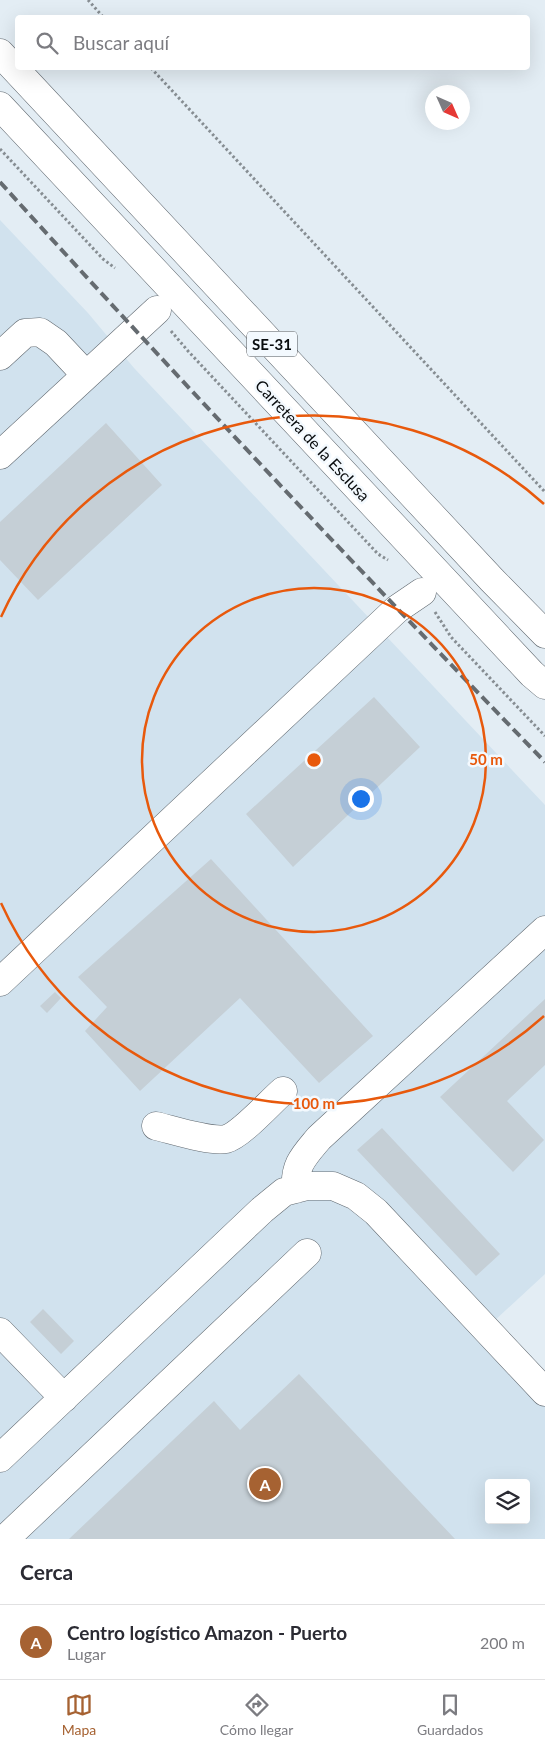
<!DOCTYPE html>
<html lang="es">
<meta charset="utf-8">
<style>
body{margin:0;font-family:Lato,sans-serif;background:#f2f2f3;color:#2b2b33}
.controls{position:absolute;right:15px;bottom:15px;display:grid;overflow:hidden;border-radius:5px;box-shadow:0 5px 20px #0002}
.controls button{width:45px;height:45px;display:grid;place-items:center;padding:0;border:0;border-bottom:1px solid #e1e1e2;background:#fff;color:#2b2b33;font:25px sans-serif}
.compass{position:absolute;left:425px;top:85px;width:45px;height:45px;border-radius:50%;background:#fff;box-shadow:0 5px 20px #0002;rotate:135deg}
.you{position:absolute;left:360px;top:798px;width:18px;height:18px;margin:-12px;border:4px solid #fff;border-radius:50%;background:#1a73e8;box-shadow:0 0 0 8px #1a73e833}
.badge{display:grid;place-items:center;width:32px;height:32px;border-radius:50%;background:#a66232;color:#fff;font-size:16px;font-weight:700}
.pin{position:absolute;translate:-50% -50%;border:2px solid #fff;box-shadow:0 1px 5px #0006}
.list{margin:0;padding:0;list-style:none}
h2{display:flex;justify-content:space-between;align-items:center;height:65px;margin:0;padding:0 20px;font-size:21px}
h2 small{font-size:16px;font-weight:400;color:#7c7c81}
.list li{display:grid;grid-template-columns:32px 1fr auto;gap:15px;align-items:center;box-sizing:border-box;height:75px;padding:0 20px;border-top:1px solid #e1e1e2}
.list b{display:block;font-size:19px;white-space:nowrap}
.list p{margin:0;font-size:16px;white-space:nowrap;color:#7c7c81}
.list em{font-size:16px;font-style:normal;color:#7c7c81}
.icon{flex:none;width:28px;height:28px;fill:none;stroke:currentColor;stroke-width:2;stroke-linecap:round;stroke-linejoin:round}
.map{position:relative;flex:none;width:545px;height:1539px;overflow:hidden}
.search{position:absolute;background:#fff;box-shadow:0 5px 20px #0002;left:15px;right:15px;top:15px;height:55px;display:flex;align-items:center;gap:12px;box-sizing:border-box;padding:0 18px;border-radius:5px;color:#7c7c81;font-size:19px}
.sheet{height:140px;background:#fff}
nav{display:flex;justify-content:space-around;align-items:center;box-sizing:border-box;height:70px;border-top:1px solid #e1e1e2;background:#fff;font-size:14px;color:#7c7c81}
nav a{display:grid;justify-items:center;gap:2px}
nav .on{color:#a66232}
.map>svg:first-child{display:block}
.built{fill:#d1e2ee;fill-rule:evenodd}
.building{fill:#c5cfd6}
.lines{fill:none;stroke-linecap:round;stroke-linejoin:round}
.minor-casing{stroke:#616970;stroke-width:29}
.highway-casing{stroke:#616970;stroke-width:29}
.path{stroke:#868d92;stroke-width:3;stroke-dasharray:2.5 2.5;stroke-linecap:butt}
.minor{stroke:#fff;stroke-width:28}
.highway{stroke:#fff;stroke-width:28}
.rail{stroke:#656b70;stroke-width:4;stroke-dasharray:10 5;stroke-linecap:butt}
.ring{fill:none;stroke:#e8590c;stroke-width:2.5}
.labels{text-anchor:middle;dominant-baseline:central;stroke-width:5;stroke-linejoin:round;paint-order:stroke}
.shield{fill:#f3f9fe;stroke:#4f5356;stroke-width:1}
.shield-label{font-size:15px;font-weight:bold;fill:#090c0e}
.street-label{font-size:16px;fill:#090c0e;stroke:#f3f9fe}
.centre{fill:#e8590c;stroke:#f3f9fe;stroke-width:2.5}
.ring-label{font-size:15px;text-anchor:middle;font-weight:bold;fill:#e8590c;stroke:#f3f9fe;stroke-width:5;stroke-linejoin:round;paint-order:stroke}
</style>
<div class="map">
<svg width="545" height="1539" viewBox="0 0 545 1539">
<rect width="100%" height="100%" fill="#e3edf4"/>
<path class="built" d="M0,220L88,313L134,368L545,805V1274L493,1322L545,1377V1539H0ZM489,1483H526V1520H489Z"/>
<path class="building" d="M106,423L162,485L38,600L0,560V522Z
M374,697L420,747L293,867L246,814Z
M211,859L373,1036L319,1083L240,998L140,1091L85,1031L107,1007L78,977Z
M55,992L61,998L47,1013L40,1006Z
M545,999V1065L507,1101L544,1140L513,1172L440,1097Z
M382,1128L500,1254L476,1276L357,1150Z
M43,1309L74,1341L61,1354L30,1322Z
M299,1374L455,1539H69L214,1401L240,1430Z"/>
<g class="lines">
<g class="minor-casing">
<path id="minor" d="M0,356L25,333L40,332L56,343L86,375
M0,455L157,310
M0,982L397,609L422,592
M156,1126C173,1130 210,1142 226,1139C241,1135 270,1102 283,1091
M296,1189C294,1165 304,1156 319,1138L545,930
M0,1332L64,1398
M0,1458L262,1210L284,1192L307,1186H333L356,1196L376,1212L545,1392
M5,1539L307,1253"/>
</g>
<g class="highway-casing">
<path id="highway" d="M0,53L492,580L545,634
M0,106L532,674L545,685"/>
</g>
<path class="path" d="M88,0L104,18
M151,68L545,492
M0,149L103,259L115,268
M171,331L188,351L378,554L388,560
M435,612L451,637L545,736"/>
<use href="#minor" class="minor"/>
<use href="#highway" class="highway"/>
<path class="rail" d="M0,182C178,379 361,572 545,762"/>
</g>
<g class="ring">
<circle cx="314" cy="760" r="172"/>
<path d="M544 1016A344 344 0 0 1 1 903M1 617A344 344 0 0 1 544 504"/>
</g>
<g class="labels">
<rect class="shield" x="247" y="331.5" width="50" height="25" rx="4"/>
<g class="shield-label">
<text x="272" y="344">SE-31</text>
</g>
<g class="street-label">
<text transform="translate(313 440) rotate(47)">Carretera de la Esclusa</text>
</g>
</g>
<circle cx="314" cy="760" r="8" class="centre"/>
<g class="ring-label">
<text x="486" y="765">50 m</text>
<text x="314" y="1109">100 m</text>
</g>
</svg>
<div class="controls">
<button><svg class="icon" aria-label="layers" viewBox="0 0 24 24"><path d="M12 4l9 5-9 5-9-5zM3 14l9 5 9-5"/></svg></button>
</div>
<svg class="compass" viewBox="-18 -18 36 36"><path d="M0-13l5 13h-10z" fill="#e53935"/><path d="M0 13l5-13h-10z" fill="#7c7c81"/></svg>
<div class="you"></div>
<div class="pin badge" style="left:265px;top:1484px">A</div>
<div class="search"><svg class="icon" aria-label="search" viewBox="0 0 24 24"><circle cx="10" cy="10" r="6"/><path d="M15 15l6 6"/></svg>Buscar aquí</div>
</div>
<section class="sheet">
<h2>Cerca<small></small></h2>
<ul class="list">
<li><span class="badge">A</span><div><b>Centro logístico Amazon - Puerto</b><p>Lugar</p></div><em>200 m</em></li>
</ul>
</section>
<nav>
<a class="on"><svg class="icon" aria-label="map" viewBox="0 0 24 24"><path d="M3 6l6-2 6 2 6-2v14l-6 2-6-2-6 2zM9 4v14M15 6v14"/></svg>Mapa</a>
<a><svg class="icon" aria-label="directions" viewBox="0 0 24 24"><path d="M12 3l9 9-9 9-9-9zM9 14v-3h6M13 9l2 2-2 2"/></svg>Cómo llegar</a>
<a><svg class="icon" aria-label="saved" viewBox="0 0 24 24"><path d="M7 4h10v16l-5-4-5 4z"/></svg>Guardados</a>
</nav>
